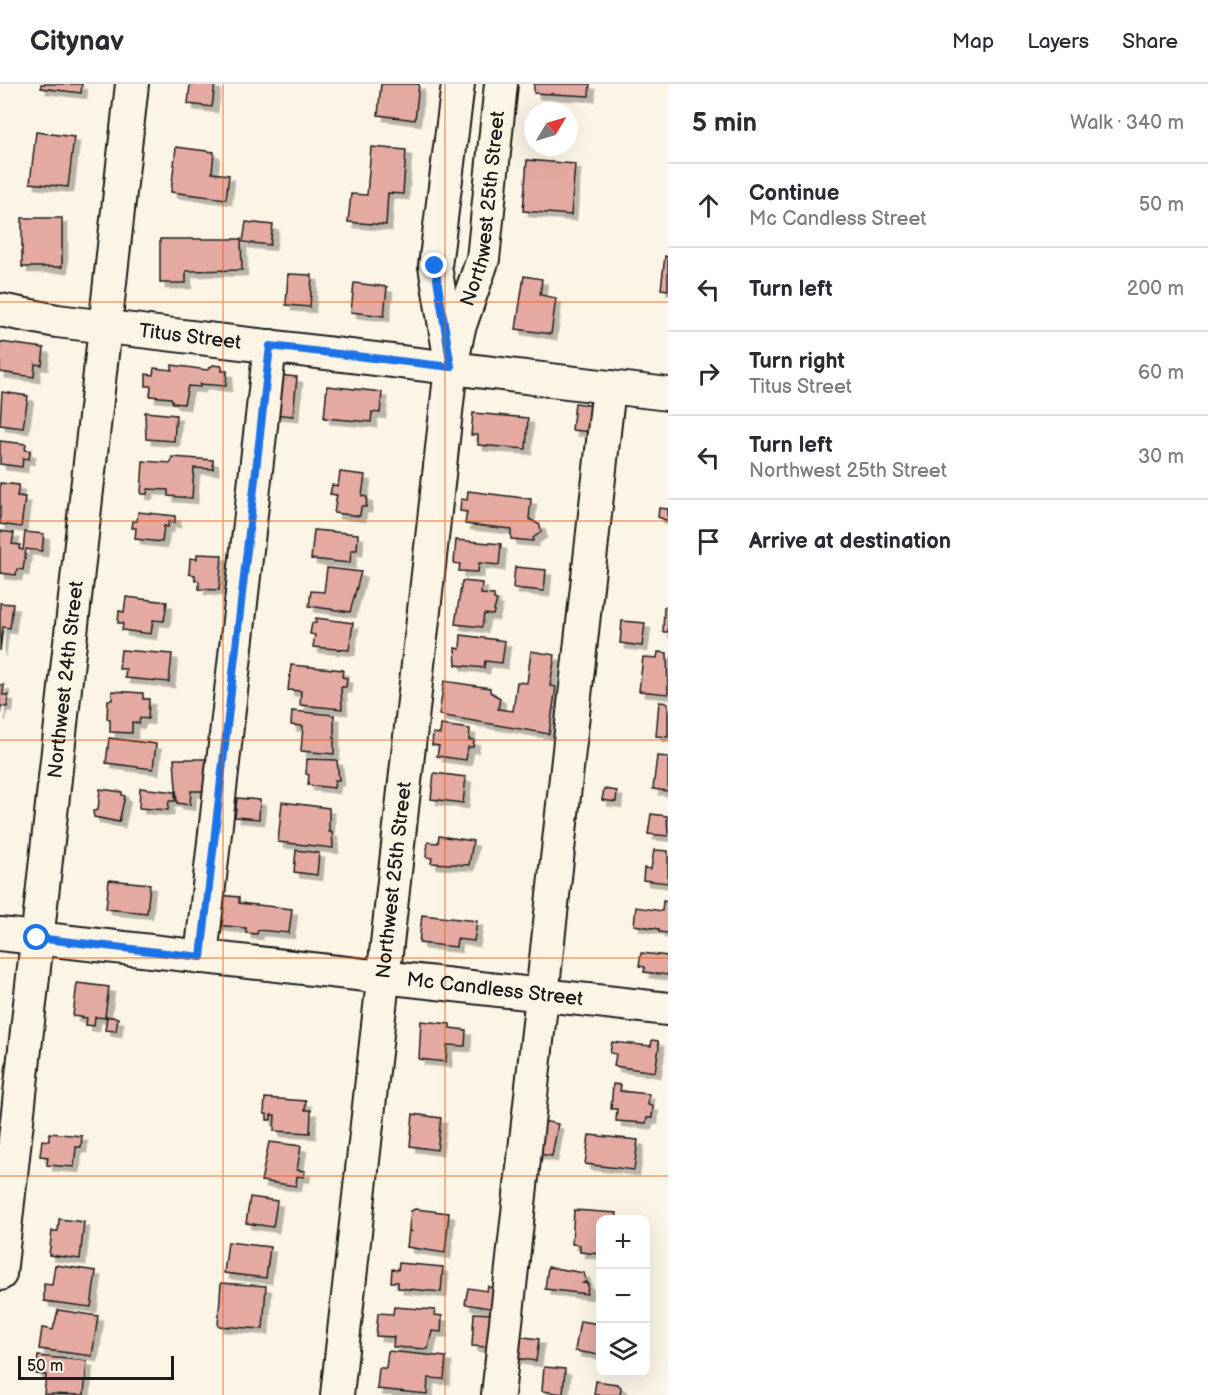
<!DOCTYPE html>
<meta charset="utf-8">
<style>
body{margin:0;font-family:"Balsamiq Sans",sans-serif;background:#f2f2f3;color:#2b2b33}
.controls{position:absolute;right:18px;bottom:18px;display:grid;overflow:hidden;border-radius:12px;box-shadow:0 6px 24px #0002}
.controls button{width:54px;height:54px;display:grid;place-items:center;padding:0;border:0;border-bottom:2px solid #e1e1e2;background:#fff;color:#2b2b33;font:30px sans-serif}
.compass{position:absolute;left:524px;top:18px;width:54px;height:54px;border-radius:50%;background:#fff;box-shadow:0 6px 24px #0002;rotate:52deg}
.scale{position:absolute;left:18px;bottom:15px;width:156px;box-sizing:border-box;padding-left:6px;border:3px solid #1c1c1c;border-top:0;font-size:16px;line-height:21px;white-space:nowrap;color:#1c1c1c;-webkit-text-stroke:4px #fcf5e5;paint-order:stroke}
.stop{position:absolute;width:18px;height:18px;margin:-14px;border:4px solid #1a73e8;border-radius:50%;background:#fff}
.stop.end{background:#1a73e8;border-color:#fff;box-shadow:0 2px 6px #0008}
.list{margin:0;padding:0;list-style:none}
h2{display:flex;justify-content:space-between;align-items:center;height:78px;margin:0;padding:0 24px;font-size:26px}
h2 small{font-size:20px;font-weight:400;color:#7c7c81}
.list li{display:grid;grid-template-columns:39px 1fr auto;gap:18px;align-items:center;box-sizing:border-box;height:84px;padding:0 24px;border-top:2px solid #e1e1e2}
.list b{display:block;font-size:22px;white-space:nowrap}
.list p{margin:0;font-size:20px;white-space:nowrap;color:#7c7c81}
.list em{font-size:20px;font-style:normal;color:#7c7c81}
.icon{flex:none;width:33px;height:33px;fill:none;stroke:currentColor;stroke-width:2;stroke-linecap:round;stroke-linejoin:round}
.map{position:relative;flex:none;width:668px;height:1311px;overflow:hidden}
header{display:flex;align-items:center;gap:36px;box-sizing:border-box;height:84px;padding:0 30px;background:#fff;border-bottom:2px solid #e1e1e2}
header strong{font-size:28px}
nav{display:flex;gap:33px;margin-inline-start:auto;font-size:21px}
main{display:flex}
aside{flex:1;background:#fff}
.map>svg:first-child{display:block}
.building{fill:#e4aaa1;stroke:#1c1c1c;stroke-width:1.5;filter:url(#shadow)}
.lines{fill:none;stroke-linecap:round;stroke-linejoin:round}
.minor-casing{stroke:#1c1c1c;stroke-width:36}
.minor{stroke:#fcf5e5;stroke-width:32}
.route{stroke:#1a73e8;stroke-width:8}
.grid{fill:none;stroke:#e8590c;stroke-width:1.5;stroke-opacity:0.55}
.labels{text-anchor:middle;dominant-baseline:central;stroke-width:4.5;stroke-linejoin:round;paint-order:stroke}
.street-label{font-size:20px;fill:#1c1c1c;stroke:#fcf5e5}
</style>
<header>
<strong>Citynav</strong>
<nav><a>Map</a><a>Layers</a><a>Share</a></nav>
</header>
<main>
<div class="map">
<svg width="668" height="1311" viewBox="0 0 668 1311">
<defs>
<filter id="shadow"><feDropShadow dx="5.5" dy="5.5" stdDeviation="0" flood-color="#0004"/></filter>
</defs>
<rect width="100%" height="100%" fill="#fcf5e5"/>
<filter id="ink" filterUnits="userSpaceOnUse"><feTurbulence type="fractalNoise" baseFrequency=".0167" numOctaves="2"/><feDisplacementMap in="SourceGraphic" scale="12" xChannelSelector="R" yChannelSelector="G"/><feConvolveMatrix kernelMatrix="1 2 1 2 8 2 1 2 1" color-interpolation-filters="sRGB"/></filter>
<g filter="url(#ink)">
<path class="building" d="M41,0H82L81,9L41,4Z
M190,0H215L212,23L188,20Z
M381,0H419L415,36L378,31Z
M534,0H590L589,12L534,9Z
M36,48L74,53L68,103L30,99Z
M176,63L214,68L212,89L229,91L226,115L171,108Z
M371,63L406,66L403,110L388,109L386,141L348,138L351,110L367,111Z
M527,76L575,80L571,131L523,127Z
M22,134H62V183H22Z
M246,138L273,141L270,161L243,158Z
M160,155H241L242,186L186,187V199H160Z
M665,172L668,173V206L661,205Z
M288,190L312,191L310,223L286,221Z
M524,192L542,195L540,211L556,214L551,250L516,245Z
M354,199L387,203L384,232L351,228Z
M0,258L44,264L42,281L35,280L34,293L0,288Z
M172,281L207,286L213,281L222,282V287H227L226,302L200,300V303L188,302L184,320L173,319L171,314L150,312L151,302H146V290L153,291L154,284L172,286Z
M277,291L297,293L293,332L273,330Z
M327,302L382,308L380,329L372,328L371,338L324,334Z
M2,308L28,312L23,344L0,341Z
M575,319L596,322L593,348L572,346Z
M145,328L176,331L174,357L146,355Z
M473,329L528,334L526,365L478,361V351H471Z
M0,357L26,360L25,366L30,367L29,375L23,374L22,383L0,380Z
M172,373L213,376V385L194,384L192,414L168,412V406L148,405L147,410H141L143,377L171,379Z
M340,388L365,391L362,412L367,413L366,423H361L360,432L334,429L337,411L330,410L332,401L338,402Z
M0,399L19,401L17,412L25,413L21,443L0,440Z
M468,407L531,415L529,435L540,441L541,448L533,454V457L511,455V445L465,440L467,428L460,427L461,415L467,416Z
M659,424L668,425V437L658,433Z
M138,428L175,432V438L169,437L168,443L164,442L162,458L135,455L136,444H132L133,437H137Z
M314,446L358,450L357,466H351L350,479L311,475Z
M0,447L14,449L12,460L20,461L19,465L23,466L25,448L44,450L42,467L26,465L23,486L17,485L16,491L0,489Z
M456,456L501,460L499,481L479,479L478,488L459,487L460,480L454,479Z
M197,470L222,471L219,506L199,505V497L195,496V491L189,490L190,474L197,475Z
M515,483L546,486L544,507L513,504Z
M327,484L361,488L350,528L309,522L311,507L324,508Z
M462,497L482,499L481,510L494,511V515L497,516L493,531L484,530L482,543L455,540Z
M126,513L167,518L164,537L153,536L151,550L122,546L123,539H118L119,527L124,528Z
M0,519L13,520L10,544L3,543L0,567Z
M664,523H668V548H663Z
M316,534L353,539L349,566L313,563L315,551L310,550L312,539H316Z
M622,537L645,539L642,562L620,559Z
M461,551L505,557L502,579L485,577L484,584L456,581L455,564L460,565Z
M121,566L172,570L169,598L125,594L126,585H119Z
M531,567L555,571L550,602L556,603L549,650L439,631L444,597L490,604V608L500,614L498,625L513,627L517,598L527,599Z
M658,568L667,569L668,610L639,607L643,573L657,574Z
M291,581L343,586L342,593L347,594L346,603H341L342,625L300,621L301,607L288,606Z
M0,601H4L3,611H8L7,623L1,622L0,632Z
M112,607L143,609V615H149L148,635L140,634L139,639L132,638V649L110,648V636L107,635L108,616H112Z
M659,618L668,619V653L656,652Z
M292,627L334,631V670L301,667L303,642L291,641Z
M441,641L470,645L469,656H474L473,663H468L466,676L437,672L439,662L432,661L433,649L440,650Z
M109,654L156,660L153,685L106,679Z
M657,672L668,673V707L653,705Z
M174,675H211V707H191L190,721L177,719Z
M307,675L337,676L339,696H335L334,704L308,701L309,691L306,690Z
M434,689L466,693L463,719L431,715Z
M140,704L175,708V717H169L168,726L139,724Z
M100,705L122,708V711L125,712L119,738L94,733L93,727L98,726Z
M604,705L617,707L616,718L602,716Z
M237,714L260,716L259,735L235,733Z
M282,718L329,724V748H332L333,764L278,758Z
M651,730L667,732L668,752L648,750Z
M439,752L473,757L469,781L431,779L432,774L426,773L428,758L438,759Z
M296,766L319,769L317,791L294,788Z
M654,766L668,767V799L643,796L644,784L651,785Z
M109,796L150,800L147,829L106,825Z
M219,811L239,813V819L292,825L289,849L258,846L257,850L246,849V844L216,841Z
M663,817L668,818V849L659,848V845L634,841L636,823L662,827Z
M422,831L477,837L474,857L457,855L456,863L419,859Z
M641,869L668,872V891L644,888L645,883L639,882Z
M77,899L109,903L105,932L118,934L116,947L105,946L107,934L95,933L94,942L86,941L87,934L73,932Z
M421,937L450,940V944L466,946L465,962L447,961L446,978L419,975Z
M652,956L658,957L659,963L655,988L614,982L616,970L610,969L612,958L651,962Z
M613,1000L621,1001L620,1007L649,1010L648,1021L653,1022L652,1034H647L646,1039L616,1037L617,1025H611Z
M265,1014L306,1017L305,1026H311L310,1049L274,1047L275,1031H271V1036H267V1030H264Z
M413,1030L441,1034L437,1066L410,1062Z
M538,1036L558,1040L552,1072L532,1069Z
M49,1049L82,1052L81,1063H76L74,1083L47,1081L48,1073L40,1072L42,1056L49,1057Z
M589,1051L638,1056L634,1086L585,1080Z
M269,1058L301,1062L297,1086L305,1087L304,1093L297,1092L296,1102L261,1097Z
M250,1113L277,1117L273,1143L246,1139Z
M415,1125L449,1129L445,1169L407,1163L409,1146L411,1147L409,1144L411,1127Z
M574,1126L617,1129L616,1136H600V1170L580,1168V1161L572,1160Z
M59,1135L84,1138L80,1175L49,1171L52,1147H58Z
M228,1158L270,1163L266,1194L224,1189Z
M399,1179L443,1183L441,1208L398,1204V1198H391L392,1185L398,1186Z
M55,1181L96,1187L91,1223L44,1217V1200L52,1201Z
M548,1183L584,1189L586,1198L583,1199L588,1200L587,1210L545,1205Z
M221,1199L266,1202L263,1245L218,1242Z
M488,1202L498,1208L495,1225L465,1220L468,1204L487,1207Z
M394,1223L435,1226L434,1231L442,1232L441,1248L432,1247L428,1265L393,1263L394,1253L376,1252L378,1229L393,1230Z
M58,1226L98,1232L92,1272L39,1265L42,1244L53,1246Z
M474,1229L491,1230L488,1263L472,1262Z
M580,1237L600,1240V1271L575,1267Z
M516,1252L539,1255L536,1277L514,1274Z
M388,1267L446,1273L444,1295L428,1294L427,1310L377,1305L379,1284H386Z
M38,1272L87,1277L84,1311L44,1310L46,1291L36,1290Z
M544,1283L565,1285L563,1310L542,1307Z
M596,1297L617,1300L621,1303L620,1311H594Z"/>
<g class="lines">
<g class="minor-casing">
<g id="minor">
<path id="s1" d="M0,226L57,237L668,310"/>
<path d="M449,267L435,182L458,0"/>
<path id="s2" d="M0,850L668,925"/>
<path d="M201,873L270,262"/>
<path id="s3" d="M0,1190L132,0"/>
<path id="s4" d="M337,1311L451,283L459,244L483,175L501,0"/>
<path d="M498,1311L609,303"/>
</g>
</g>
<use href="#minor" class="minor"/>
</g>
</g>
<g class="lines" filter="url(#ink)">
<path class="route" d="M37,854L201,873L270,262L451,283L435,182"/>
</g>
<path class="grid" d="M223,0V1311M445,0V1311M0,218H668M0,437H668M0,656H668M0,874H668M0,1092H668"/>
<g class="labels">
<g class="street-label">
<text stroke="none"><textPath href="#s4" startOffset="1197">Northwest 25th Street</textPath></text>
<text stroke="none"><textPath href="#s1" startOffset="192">Titus Street</textPath></text>
<text stroke="none"><textPath href="#s3" startOffset="598">Northwest 24th Street</textPath></text>
<text stroke="none"><textPath href="#s4" startOffset="518">Northwest 25th Street</textPath></text>
<text stroke="none"><textPath href="#s2" startOffset="498">Mc Candless Street</textPath></text>
</g>
</g>
</svg>
<div class="controls">
<button>+</button>
<button>−</button>
<button><svg class="icon" aria-label="layers" viewBox="0 0 24 24"><path d="M12 4l9 5-9 5-9-5zM3 14l9 5 9-5"/></svg></button>
</div>
<svg class="compass" viewBox="-18 -18 36 36"><path d="M0-13l5 13h-10z" fill="#e53935"/><path d="M0 13l5-13h-10z" fill="#7c7c81"/></svg>
<div class="scale">50 m</div>
<div class="stop" style="left:37px;top:854px"></div>
<div class="stop end" style="left:435px;top:182px"></div>
</div>
<aside>
<h2>5 min<small>Walk · 340 m</small></h2>
<ul class="list">
<li><svg class="icon" aria-label="ahead" viewBox="0 0 24 24"><path d="M12 20V5M6 11l6-6 6 6"/></svg><div><b>Continue</b><p>Mc Candless Street</p></div><em>50 m</em></li>
<li><svg class="icon" aria-label="left" viewBox="0 0 24 24"><path d="M17 20v-9H6M10 6l-5 5 5 5"/></svg><div><b>Turn left</b></div><em>200 m</em></li>
<li><svg class="icon" aria-label="right" viewBox="0 0 24 24"><path d="M7 20v-9h11M14 6l5 5-5 5"/></svg><div><b>Turn right</b><p>Titus Street</p></div><em>60 m</em></li>
<li><svg class="icon" aria-label="left" viewBox="0 0 24 24"><path d="M17 20v-9H6M10 6l-5 5 5 5"/></svg><div><b>Turn left</b><p>Northwest 25th Street</p></div><em>30 m</em></li>
<li><svg class="icon" aria-label="arrive" viewBox="0 0 24 24"><path d="M6 21V4h12l-3 4 3 4H6"/></svg><div><b>Arrive at destination</b></div></li>
</ul>
</aside>
</main>
